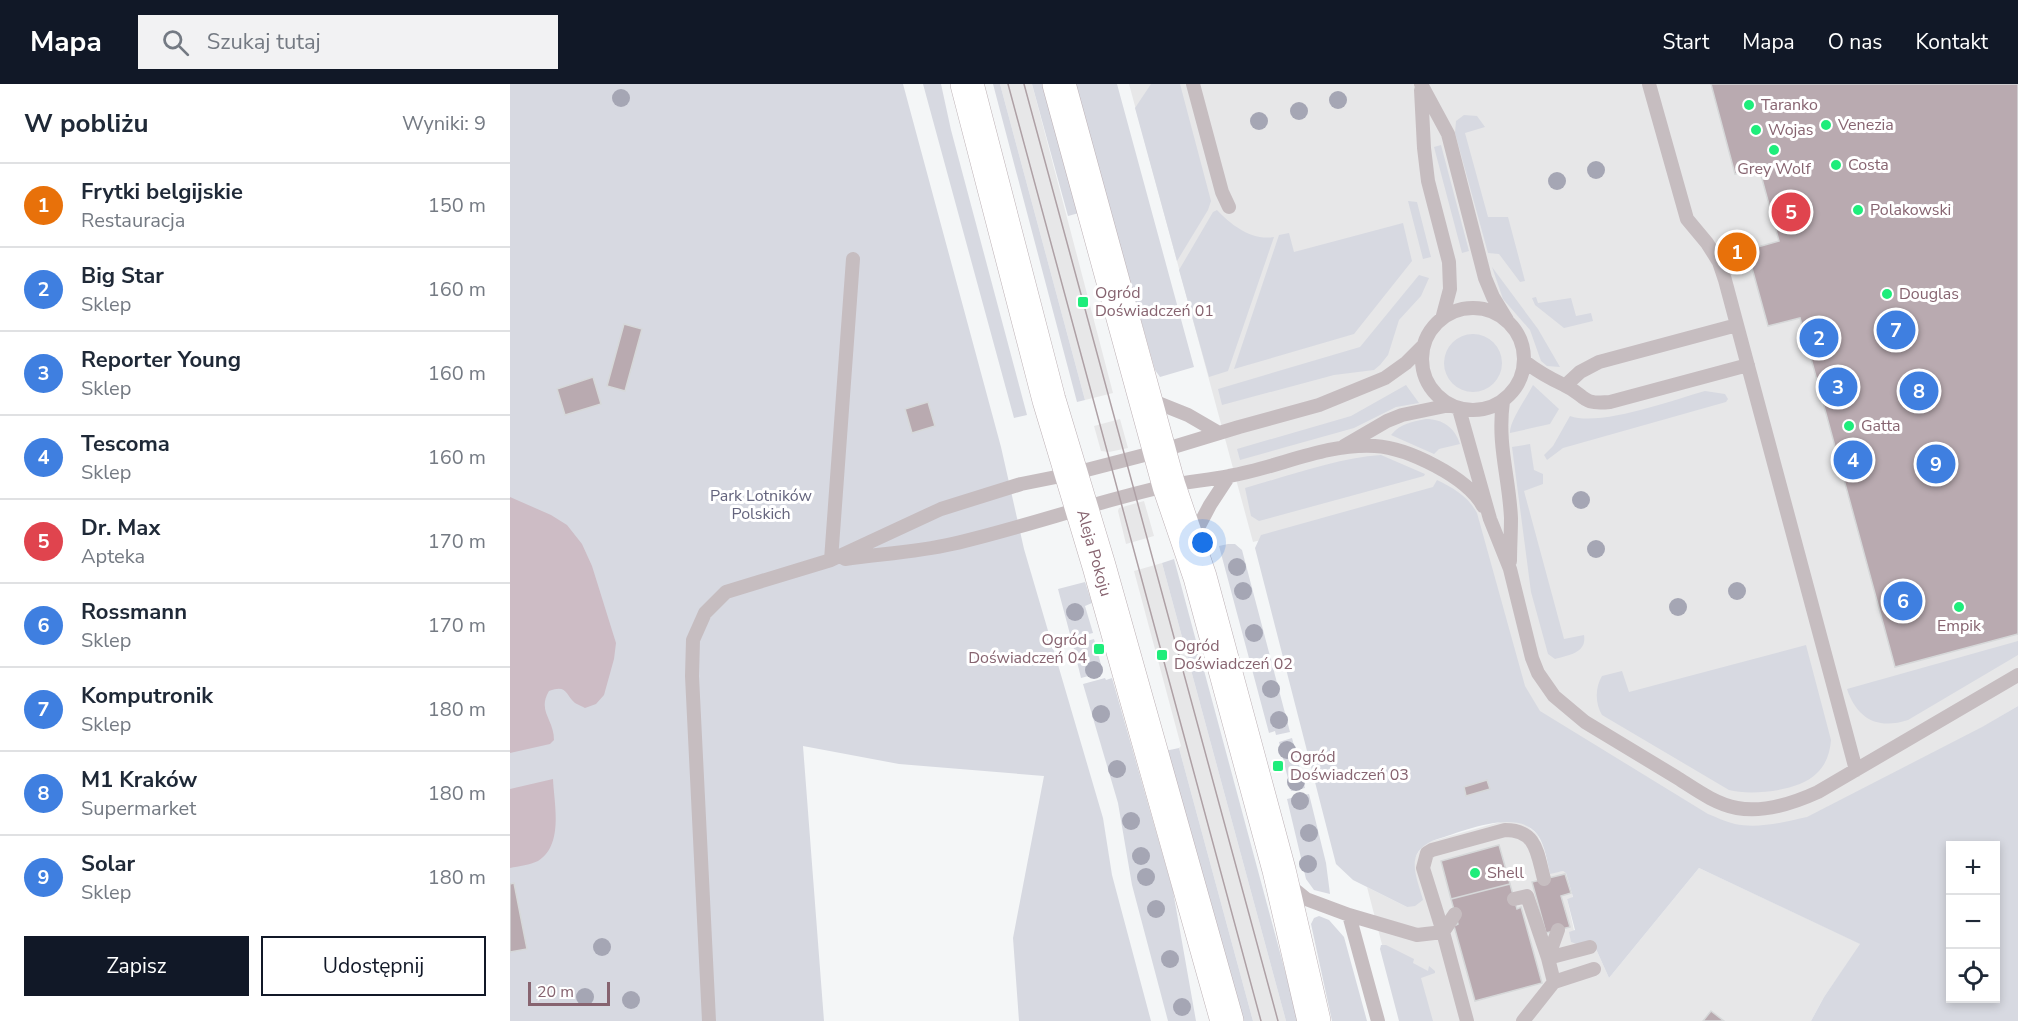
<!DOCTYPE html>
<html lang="pl">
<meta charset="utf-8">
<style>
body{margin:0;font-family:"Nunito Sans",sans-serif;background:#f2f2f3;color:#1f2937}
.controls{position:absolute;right:18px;bottom:18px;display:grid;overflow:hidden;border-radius:0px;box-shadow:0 3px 9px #0003}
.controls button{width:54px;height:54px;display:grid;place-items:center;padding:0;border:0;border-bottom:2px solid #e0e1e3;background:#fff;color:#1f2937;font:30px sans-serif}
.scale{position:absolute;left:18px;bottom:15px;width:82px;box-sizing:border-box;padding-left:6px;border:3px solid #876470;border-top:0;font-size:16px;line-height:21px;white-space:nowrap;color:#876470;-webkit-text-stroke:4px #fff;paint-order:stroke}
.you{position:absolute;left:693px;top:459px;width:21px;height:21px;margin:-15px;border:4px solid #fff;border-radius:50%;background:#1a73e8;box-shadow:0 0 0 9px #1a73e833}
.badge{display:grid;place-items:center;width:39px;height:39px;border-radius:50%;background:#111827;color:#fff;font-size:20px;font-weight:700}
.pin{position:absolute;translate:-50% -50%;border:3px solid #fff;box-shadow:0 2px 6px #0006}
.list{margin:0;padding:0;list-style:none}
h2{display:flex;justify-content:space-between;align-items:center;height:78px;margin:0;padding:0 24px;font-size:26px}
h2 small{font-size:20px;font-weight:400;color:#747a83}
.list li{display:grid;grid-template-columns:39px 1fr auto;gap:18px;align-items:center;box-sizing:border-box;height:84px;padding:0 24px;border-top:2px solid #e0e1e3}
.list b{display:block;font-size:22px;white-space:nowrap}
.list p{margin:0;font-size:20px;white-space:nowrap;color:#747a83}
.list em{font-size:20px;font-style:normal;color:#747a83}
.actions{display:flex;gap:12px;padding:18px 24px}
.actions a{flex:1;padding:14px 0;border:2px solid #111827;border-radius:0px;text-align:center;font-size:21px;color:#111827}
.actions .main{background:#111827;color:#fff}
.icon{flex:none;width:33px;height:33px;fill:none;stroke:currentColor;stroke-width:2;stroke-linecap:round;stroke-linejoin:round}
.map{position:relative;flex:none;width:1508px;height:937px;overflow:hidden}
header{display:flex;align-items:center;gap:36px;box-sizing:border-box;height:84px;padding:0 30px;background:#111827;color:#fff}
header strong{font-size:28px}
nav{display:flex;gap:33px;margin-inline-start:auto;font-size:21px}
.search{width:420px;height:54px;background:#f2f2f3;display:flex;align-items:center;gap:15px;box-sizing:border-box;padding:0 21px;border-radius:0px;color:#747a83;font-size:22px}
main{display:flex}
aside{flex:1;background:#fff}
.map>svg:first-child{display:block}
.built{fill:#e7e7e8}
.green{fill:#d7d9e1;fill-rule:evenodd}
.water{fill:#cdbcc5}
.building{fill:#b9aab0;stroke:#d6d8d9;stroke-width:1.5}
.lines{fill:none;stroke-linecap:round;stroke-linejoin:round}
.secondary-casing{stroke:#bdb1b5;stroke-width:34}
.lane{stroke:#c6bdc0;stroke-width:14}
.secondary{stroke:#fff;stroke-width:33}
.tram{stroke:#aea0a5;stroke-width:1.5}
.tree{fill:#a5a6b4}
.poi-dot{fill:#1eed7b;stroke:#fff;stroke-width:2}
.labels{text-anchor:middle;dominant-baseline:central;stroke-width:6;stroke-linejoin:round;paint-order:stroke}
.poi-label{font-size:16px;fill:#876470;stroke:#fff;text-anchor:start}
.park-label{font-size:16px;fill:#64647d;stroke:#fff}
.street-label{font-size:16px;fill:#876470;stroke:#fff}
</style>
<header>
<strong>Mapa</strong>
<div class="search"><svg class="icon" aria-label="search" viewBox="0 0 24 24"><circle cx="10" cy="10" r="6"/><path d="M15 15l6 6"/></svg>Szukaj tutaj</div>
<nav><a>Start</a><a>Mapa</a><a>O nas</a><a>Kontakt</a></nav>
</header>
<main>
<aside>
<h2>W pobliżu<small>Wyniki: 9</small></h2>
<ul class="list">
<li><span class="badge" style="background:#e8710a">1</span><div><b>Frytki belgijskie</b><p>Restauracja</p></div><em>150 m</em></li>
<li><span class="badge" style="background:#3f7fe0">2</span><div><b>Big Star</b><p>Sklep</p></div><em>160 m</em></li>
<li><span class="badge" style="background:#3f7fe0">3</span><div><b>Reporter Young</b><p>Sklep</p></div><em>160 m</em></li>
<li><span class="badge" style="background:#3f7fe0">4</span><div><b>Tescoma</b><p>Sklep</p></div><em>160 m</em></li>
<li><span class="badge" style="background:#e0444e">5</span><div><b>Dr. Max</b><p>Apteka</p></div><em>170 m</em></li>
<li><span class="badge" style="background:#3f7fe0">6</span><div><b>Rossmann</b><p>Sklep</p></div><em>170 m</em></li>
<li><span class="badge" style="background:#3f7fe0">7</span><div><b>Komputronik</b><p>Sklep</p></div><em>180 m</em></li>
<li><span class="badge" style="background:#3f7fe0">8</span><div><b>M1 Kraków</b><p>Supermarket</p></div><em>180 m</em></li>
<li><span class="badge" style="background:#3f7fe0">9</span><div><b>Solar</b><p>Sklep</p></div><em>180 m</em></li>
</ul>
<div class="actions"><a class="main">Zapisz</a><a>Udostępnij</a></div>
</aside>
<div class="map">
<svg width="1508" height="937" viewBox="0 0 1508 937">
<rect width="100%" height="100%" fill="#f4f6f7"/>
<path class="built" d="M490,0H522L603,309L575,316Z
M619,0H1508V622L1318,736L1201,748L1027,626L1005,589L936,410L743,458Z
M610,335L618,364L599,368L591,367L584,342Z
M634,417L644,452L616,460L608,427L609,424Z
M652,479L776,937H743L669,664L671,662L624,487Z
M1003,737L1015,740L1027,750L1033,762L1040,789L1053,787L1056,788L1063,814L1057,815L1067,860L1082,856L1099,894L1189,784L1351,860L1314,913L1301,937H892L857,803L897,823L905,774L912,762L922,757L990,738Z"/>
<path class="green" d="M0,0H393L491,363L514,465L593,734L602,791L641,937H509L503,854L534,692L389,680L293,662L314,937H0Z
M413,0H431L441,46L517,331L504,334Z
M483,0H490L575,316L567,318Z
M522,0H534L569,129L558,132Z
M565,0H607L684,283L650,293L645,286Z
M641,0H670L701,117L698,126L667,177L625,24Z
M954,31L967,32L975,43L955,49L978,133H998L1015,197L1010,198L989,170L978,169L945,49L946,37Z
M931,61L959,167L952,169L924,63Z
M898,117L907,118L921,173L913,175Z
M707,126C721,141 742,157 764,153L718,287L699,293L669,186L703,128Z
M893,139L902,177L844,250L724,285L769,151L779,149L784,168Z
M982,183L1028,245L1050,283L1037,282L1031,277L1020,246L993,215Z
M909,191L919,194L911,212L889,236L878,271L870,281L864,286L824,291L712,321L708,305L850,263Z
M1026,213L1028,219L1061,214L1066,232L1081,229L1083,237L1054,244L1025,221L1022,214Z
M934 279a29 29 0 1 1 58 0a29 29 0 1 1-58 0Z
M896,301L909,319L886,323L844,344L730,376L727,365L841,332Z
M1023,301L1049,325L1040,340L1000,349C999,338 1017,313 1023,301Z
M1195,307L1215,310L1218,315L1216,318L1053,364L1037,376L1034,371L1043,362L1060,332C1090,343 1163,316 1195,307Z
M916,335C933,335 945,344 950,360L929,365L924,370L881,351C891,339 902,338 916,335Z
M1020,360L1024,386L1033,390V400L1014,407L1054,555L1074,551C1077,569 1059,571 1045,575L1038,570L1021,508L1002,363Z
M871,371L915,390L914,392L749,437L741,432L735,404C778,392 827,374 871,371Z
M927,396C943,404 958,412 967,429L1015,602L1030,627L1198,730C1206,733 1216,738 1225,740C1248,745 1274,738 1297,733L1472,643L1508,622V937H1301L1314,913L1350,860L1189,784L1099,894L1082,856L1067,860L1061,858L1059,848L1065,846L1057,815L1063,813L1056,789L1053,787L1040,790C1037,777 1035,761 1027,750C1006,723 949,749 922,757C894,770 907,793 913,816L905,822L897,823L843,796L826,780L745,464L751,451L923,403ZM1440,762H1486V914H1440Z
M718,460H725L732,466L780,648L766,651L765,647L759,649L709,462Z
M664,475L775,887L788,937H776L652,479Z
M575,498L582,519L575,522L583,549L561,554L548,505Z
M584,555L593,588L571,594L563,561Z
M1508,557V571L1398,636C1368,646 1347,635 1337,605Z
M1296,561L1321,656C1320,669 1316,681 1306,690C1289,707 1241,712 1219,706L1092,631C1085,620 1085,603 1092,592L1112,587L1119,608Z
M595,594L596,596L602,594L663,807L686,937H658L622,801L608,719L573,600Z
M782,654L795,704L781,707L769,658Z
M669,664L743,937H733L655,667Z
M799,710L816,779L820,810L804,806L796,795L777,715Z
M809,832L819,836L834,853L857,937H822L801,840L804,834Z
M871,861H876L904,875L903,879L918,887L919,882L925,887V889L911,894L923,937H889L870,865Z"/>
<path class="water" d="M0,413L41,431L57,441L72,460L82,482L106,559L104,575L94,611L86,620L75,624C72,622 68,621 65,619C55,610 57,600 39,607C27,627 44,635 44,656L40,660L0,669Z
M43,695C44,719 54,761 28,777C20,781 9,782 0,784V705Z"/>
<path class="building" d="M1201,0H1508V550L1385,583L1290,234L1258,242L1237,166L1269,157L1249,84L1225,90Z
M114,240L132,245L115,307L97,302Z
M83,293L91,320L55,331L47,305Z
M418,318L425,342L402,349L395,325Z
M977,696L980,705L956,712L954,703Z
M989,761L1000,800L941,815L931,777Z
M1055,790L1061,809L1051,812L1060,843L1036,849L1022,798Z
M4,799L17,865L0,868V800Z
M1000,800L1007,825L1011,823L1032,899L965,917L944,842L948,840L941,815Z
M1201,927L1214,937H1193Z"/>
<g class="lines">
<g class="secondary-casing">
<path id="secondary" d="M457,0L539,316L589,482L717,937
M549,0L659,402L690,493L769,786L804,937"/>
</g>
<path class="lane" d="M683,0L712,108L719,123
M911,0L938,50L975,194L983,213L997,236
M1139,0L1177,135L1197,159L1209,178L1215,196L1346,686
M911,6L914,64L918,97L939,178L940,205L932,235
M912 275a51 51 0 1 1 102 0a51 51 0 1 1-102 0Z
M1014,277C1027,287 1039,294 1054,301C1077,311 1069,321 1100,318L1238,281
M1056,301L1070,288L1089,278L1227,241
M638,315L678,331L709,349
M993,317C987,361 999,392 1001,434C1001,449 1000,463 1000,477
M949,325L980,435L1000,485L1022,574L1028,589L1044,612L1075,638C1106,657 1136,675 1166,693C1185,705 1205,720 1227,724C1254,729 1284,719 1308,708L1508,591
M834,362L877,337L892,331L940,321
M681,457L700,421L719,392
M335,475C370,470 408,468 442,460C516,443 587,417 661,401C681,397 700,396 719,392C768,384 815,359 865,362C898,364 957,393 973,422
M321,476L343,175
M780,802L796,815L839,831L907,851L933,848L957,937
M1004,815L1017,812L1038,874L1044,898L1013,937
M839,831L868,937
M933,848L913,784L917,769L922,766L995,746C1027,746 1027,769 1034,795
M933,848L945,830
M1038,874L1080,863
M1038,874L1048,846
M1044,898L1084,885
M199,937L182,592L183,556L195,529L216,508L321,476L431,425L511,400L561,390L650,367L729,343L809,321L875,294L896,279L914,261"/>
<use href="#secondary" class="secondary"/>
<path class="tram" d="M498,0L751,937
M514,0L768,937"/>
</g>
<g class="tree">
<circle cx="111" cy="14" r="9"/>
<circle cx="828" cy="16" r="9"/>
<circle cx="789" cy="27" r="9"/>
<circle cx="749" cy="37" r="9"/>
<circle cx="1086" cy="86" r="9"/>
<circle cx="1047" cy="97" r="9"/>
<circle cx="1071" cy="416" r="9"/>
<circle cx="1086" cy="465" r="9"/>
<circle cx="727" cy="483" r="9"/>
<circle cx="733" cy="507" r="9"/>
<circle cx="1227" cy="507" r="9"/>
<circle cx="1168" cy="523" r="9"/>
<circle cx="565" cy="528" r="9"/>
<circle cx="744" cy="549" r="9"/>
<circle cx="584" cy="586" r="9"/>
<circle cx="761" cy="605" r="9"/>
<circle cx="591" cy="630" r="9"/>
<circle cx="769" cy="636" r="9"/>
<circle cx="777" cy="666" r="9"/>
<circle cx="607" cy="685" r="9"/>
<circle cx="786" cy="698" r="9"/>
<circle cx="790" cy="717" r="9"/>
<circle cx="621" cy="737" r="9"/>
<circle cx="799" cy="749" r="9"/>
<circle cx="631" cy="772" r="9"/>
<circle cx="798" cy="780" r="9"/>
<circle cx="636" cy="793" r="9"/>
<circle cx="646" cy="825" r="9"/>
<circle cx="92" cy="863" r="9"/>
<circle cx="660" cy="875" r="9"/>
<circle cx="75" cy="913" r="9"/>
<circle cx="121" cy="916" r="9"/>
<circle cx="672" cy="923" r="9"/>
</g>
<g class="poi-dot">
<circle cx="1239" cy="21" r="6"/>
<circle cx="1316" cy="41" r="6"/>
<circle cx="1246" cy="46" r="6"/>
<circle cx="1264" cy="66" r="6"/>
<circle cx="1326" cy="81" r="6"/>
<circle cx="1348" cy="126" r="6"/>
<circle cx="1377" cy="210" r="6"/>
<rect x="567" y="212" width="12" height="12" rx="3"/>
<circle cx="1339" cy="342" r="6"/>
<circle cx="1449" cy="523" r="6"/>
<rect x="583" y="559" width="12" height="12" rx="3"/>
<rect x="646" y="565" width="12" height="12" rx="3"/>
<rect x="762" y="676" width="12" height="12" rx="3"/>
<circle cx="965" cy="789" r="6"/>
</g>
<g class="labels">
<g class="poi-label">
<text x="1251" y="21">Taranko</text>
<text x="1328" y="41">Venezia</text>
<text x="1258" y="46">Wojas</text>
<text x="1338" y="81">Costa</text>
<text x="1264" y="85" text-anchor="middle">Grey Wolf</text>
<text x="1360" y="126">Polakowski</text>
<text x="585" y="209">Ogród<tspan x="585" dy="18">Doświadczeń 01</tspan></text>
<text x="1389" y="210">Douglas</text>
<text x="1351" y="342">Gatta</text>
<text x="1449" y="542" text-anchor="middle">Empik</text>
<text x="577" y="556" text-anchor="end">Ogród<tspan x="577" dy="18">Doświadczeń 04</tspan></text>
<text x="664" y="562">Ogród<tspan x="664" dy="18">Doświadczeń 02</tspan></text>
<text x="780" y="673">Ogród<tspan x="780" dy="18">Doświadczeń 03</tspan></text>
<text x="977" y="789">Shell</text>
</g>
<g class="park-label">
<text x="251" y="412">Park Lotników<tspan x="251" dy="18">Polskich</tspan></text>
</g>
<g class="street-label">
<text transform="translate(584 469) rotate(74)">Aleja Pokoju</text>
</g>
</g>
</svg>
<div class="controls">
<button>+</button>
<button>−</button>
<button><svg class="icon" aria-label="locate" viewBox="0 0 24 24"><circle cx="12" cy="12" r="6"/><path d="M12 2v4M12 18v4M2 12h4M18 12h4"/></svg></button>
</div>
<div class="scale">20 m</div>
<div class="you"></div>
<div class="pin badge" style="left:1227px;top:168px;background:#e8710a">1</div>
<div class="pin badge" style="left:1309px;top:254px;background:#3f7fe0">2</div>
<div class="pin badge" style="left:1328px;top:303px;background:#3f7fe0">3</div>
<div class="pin badge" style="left:1343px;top:376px;background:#3f7fe0">4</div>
<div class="pin badge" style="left:1281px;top:128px;background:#e0444e">5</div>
<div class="pin badge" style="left:1393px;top:517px;background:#3f7fe0">6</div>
<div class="pin badge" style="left:1386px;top:246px;background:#3f7fe0">7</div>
<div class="pin badge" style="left:1409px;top:307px;background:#3f7fe0">8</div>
<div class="pin badge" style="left:1426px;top:380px;background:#3f7fe0">9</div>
</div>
</main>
